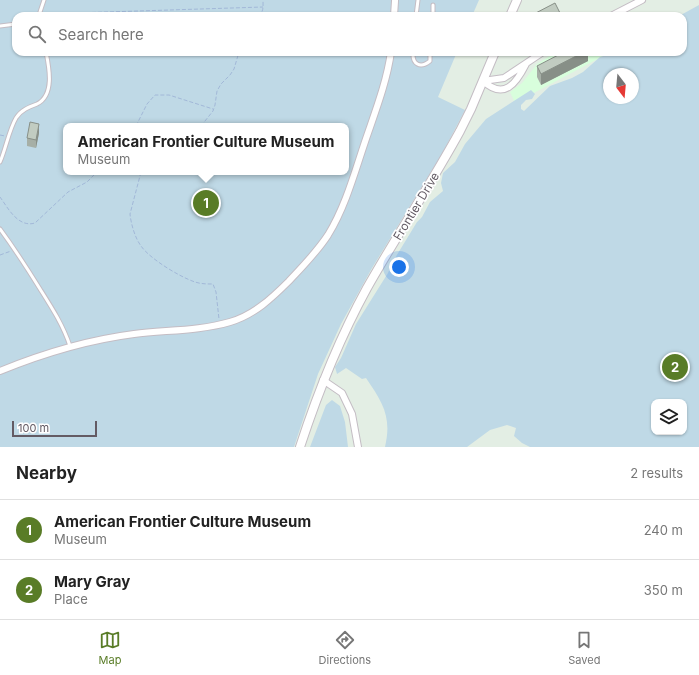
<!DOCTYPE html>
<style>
body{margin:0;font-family:Inter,sans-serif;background:#f6f6f6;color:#222}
.controls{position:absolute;right:12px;bottom:12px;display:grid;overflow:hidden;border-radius:8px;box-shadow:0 1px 3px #0004}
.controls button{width:36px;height:36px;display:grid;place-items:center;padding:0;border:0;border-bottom:1px solid #e0e0e0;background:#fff;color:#222;font:20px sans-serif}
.compass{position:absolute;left:603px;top:68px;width:36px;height:36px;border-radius:50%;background:#fff;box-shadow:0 1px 3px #0004;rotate:164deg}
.scale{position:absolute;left:12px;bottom:10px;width:85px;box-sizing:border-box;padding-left:4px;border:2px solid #635b64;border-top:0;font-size:11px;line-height:14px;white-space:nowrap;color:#635b64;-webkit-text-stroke:3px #fff;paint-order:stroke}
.you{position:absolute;left:399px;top:267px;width:14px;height:14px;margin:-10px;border:3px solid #fff;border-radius:50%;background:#1a73e8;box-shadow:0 0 0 6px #1a73e833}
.badge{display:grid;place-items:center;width:26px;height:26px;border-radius:50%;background:#597c27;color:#fff;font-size:13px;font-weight:700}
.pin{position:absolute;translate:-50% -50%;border:2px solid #fff;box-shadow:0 1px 4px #0006}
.popup{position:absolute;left:63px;top:123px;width:286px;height:52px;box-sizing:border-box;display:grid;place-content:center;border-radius:8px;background:#fff;filter:drop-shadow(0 1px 3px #0005);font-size:13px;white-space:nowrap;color:#767676}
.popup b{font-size:15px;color:#222}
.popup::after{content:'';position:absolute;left:50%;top:100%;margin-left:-8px;border:8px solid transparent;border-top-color:#fff}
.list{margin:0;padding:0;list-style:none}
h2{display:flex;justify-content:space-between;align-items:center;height:52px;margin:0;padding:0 16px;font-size:17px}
h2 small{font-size:13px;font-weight:400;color:#767676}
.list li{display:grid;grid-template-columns:26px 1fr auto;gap:12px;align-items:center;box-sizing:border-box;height:60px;padding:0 16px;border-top:1px solid #e0e0e0}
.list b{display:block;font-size:15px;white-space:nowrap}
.list p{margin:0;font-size:13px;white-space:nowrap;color:#767676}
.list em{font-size:13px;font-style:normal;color:#767676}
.icon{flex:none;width:22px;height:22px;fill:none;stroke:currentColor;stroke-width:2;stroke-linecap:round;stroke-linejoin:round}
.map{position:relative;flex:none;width:699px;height:447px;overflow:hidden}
.search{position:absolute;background:#fff;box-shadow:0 1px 3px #0004;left:12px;right:12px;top:12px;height:44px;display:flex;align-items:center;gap:10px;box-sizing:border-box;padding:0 14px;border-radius:12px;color:#767676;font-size:15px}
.sheet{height:172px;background:#fff}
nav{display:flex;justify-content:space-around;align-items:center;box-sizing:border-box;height:56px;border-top:1px solid #e0e0e0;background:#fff;font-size:11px;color:#767676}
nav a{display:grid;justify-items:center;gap:2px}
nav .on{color:#597c27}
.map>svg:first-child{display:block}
.commercial{fill:#d8fedc}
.green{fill:#bfd9e6;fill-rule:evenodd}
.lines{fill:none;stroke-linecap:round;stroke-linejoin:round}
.service-casing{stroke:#c4bdc4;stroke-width:5}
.minor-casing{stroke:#c4bdc4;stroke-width:8}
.tertiary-casing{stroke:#c4bdc4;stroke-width:10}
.path{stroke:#a2b8d8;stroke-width:1;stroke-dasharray:4 2;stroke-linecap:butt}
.service{stroke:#fff;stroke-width:3}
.minor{stroke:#fff;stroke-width:6}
.tertiary{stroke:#fff;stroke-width:8}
.wall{fill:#a6afa6}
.shaded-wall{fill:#878f87}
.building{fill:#c1ccc1;stroke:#878f87}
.labels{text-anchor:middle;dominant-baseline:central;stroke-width:3.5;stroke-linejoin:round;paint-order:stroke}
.street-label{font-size:12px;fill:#635b64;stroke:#fff}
</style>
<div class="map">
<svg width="699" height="447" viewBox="0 0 699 447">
<rect width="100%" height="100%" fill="#e3eee4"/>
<path class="commercial" d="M556,52H607V54L515,103L510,92L522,83L537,64Z"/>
<path class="green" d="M0,0H479L472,16H16V52H457L438,97L465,110L442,154L372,268L341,324L318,374L294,447H0ZM66,126H346V172H66Z
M699,5V447H530L522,443L514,436L516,428L507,425L490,430L467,447H385C392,417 383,403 366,378L362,379L346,368L337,374L335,367L341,358L356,324L388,273L392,263L417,222L422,217L430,202L443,191L441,183L443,173L455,162L465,144L486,119L531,90L535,94L532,99L526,100L521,105V109L524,111L550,86L572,78L583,72L600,57L616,52H683V16H679ZM609,74H633V98H609ZM654,402H684V432H654Z
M332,400L340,406L345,422L348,447H310L326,405Z"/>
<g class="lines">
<g class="service-casing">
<path id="service" d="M40,16V12L44,0
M416,16L418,0
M433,16V5
M0,26L16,24
M413,52C412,64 420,69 430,61V52
M0,162C6,148 9,130 16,118C21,110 29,107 37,104C55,95 49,67 46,52
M0,229C14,248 27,268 40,289C52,308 63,325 70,346"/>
</g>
<g class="minor-casing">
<path id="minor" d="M394,16L395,1
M611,16L642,0
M483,81L504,78L543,52
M483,81C504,100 516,84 526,64
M0,371C44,353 87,340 134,334C166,330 199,331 230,322C254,315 272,298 289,281C303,266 317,252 328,235C347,204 356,167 368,133C377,107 387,80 391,52
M323,380L342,393L352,414L358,447"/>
</g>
<g class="tertiary-casing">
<path id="tertiary" d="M510,16L517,0
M300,447C318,392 339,339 367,288C397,235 431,184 460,131L471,109L495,52"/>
</g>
<path class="path" d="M44,14L263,7
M258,16C264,12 263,7 263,0
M136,126L147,104L155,95H169L213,109
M201,126L213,111L215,105L217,91L221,84L230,75L234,69L239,52
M0,135L5,136
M141,172L130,214C131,224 135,238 141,246C150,259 180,277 195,282C201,284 207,284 213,284L216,292L219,319
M0,197C8,208 18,228 35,223L68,192L87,182L97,172
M0,255L11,251"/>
<use href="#service" class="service"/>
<use href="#minor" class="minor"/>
<use href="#tertiary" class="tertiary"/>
</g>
<path class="wall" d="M588,52V61L541,85L537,77V66Z
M39,133L36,148L27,146V138Z"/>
<path class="shaded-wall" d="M584,52H588V61L541,85V74Z
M39,124V133L36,148V140Z"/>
<path class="building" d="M555,3L561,15L559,16H530Z
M564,52H584L541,74L537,66Z
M30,122L39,124L36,140L27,138Z"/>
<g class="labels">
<g class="street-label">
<text transform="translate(416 206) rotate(-59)">Frontier Drive</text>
</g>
</g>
</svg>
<div class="controls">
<button><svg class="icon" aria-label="layers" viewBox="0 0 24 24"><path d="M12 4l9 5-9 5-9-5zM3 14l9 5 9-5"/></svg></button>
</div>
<svg class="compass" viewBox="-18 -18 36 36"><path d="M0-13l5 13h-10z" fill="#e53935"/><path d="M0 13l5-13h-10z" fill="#767676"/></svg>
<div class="scale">100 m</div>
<div class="you"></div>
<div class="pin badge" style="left:206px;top:203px">1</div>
<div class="popup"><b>American Frontier Culture Museum</b>Museum</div>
<div class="pin badge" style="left:675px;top:367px">2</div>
<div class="search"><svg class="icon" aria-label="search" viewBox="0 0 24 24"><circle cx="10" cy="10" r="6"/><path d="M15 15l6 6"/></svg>Search here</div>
</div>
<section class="sheet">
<h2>Nearby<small>2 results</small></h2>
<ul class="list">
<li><span class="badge">1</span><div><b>American Frontier Culture Museum</b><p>Museum</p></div><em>240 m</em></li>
<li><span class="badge">2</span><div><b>Mary Gray</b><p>Place</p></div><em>350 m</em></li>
</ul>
</section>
<nav>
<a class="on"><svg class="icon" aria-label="map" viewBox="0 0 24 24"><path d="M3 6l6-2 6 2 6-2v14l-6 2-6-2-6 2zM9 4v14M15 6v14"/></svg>Map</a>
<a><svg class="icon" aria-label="directions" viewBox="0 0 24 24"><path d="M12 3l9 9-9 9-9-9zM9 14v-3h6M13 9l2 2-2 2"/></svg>Directions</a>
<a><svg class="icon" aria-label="saved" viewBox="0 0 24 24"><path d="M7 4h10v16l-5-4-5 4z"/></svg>Saved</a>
</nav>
